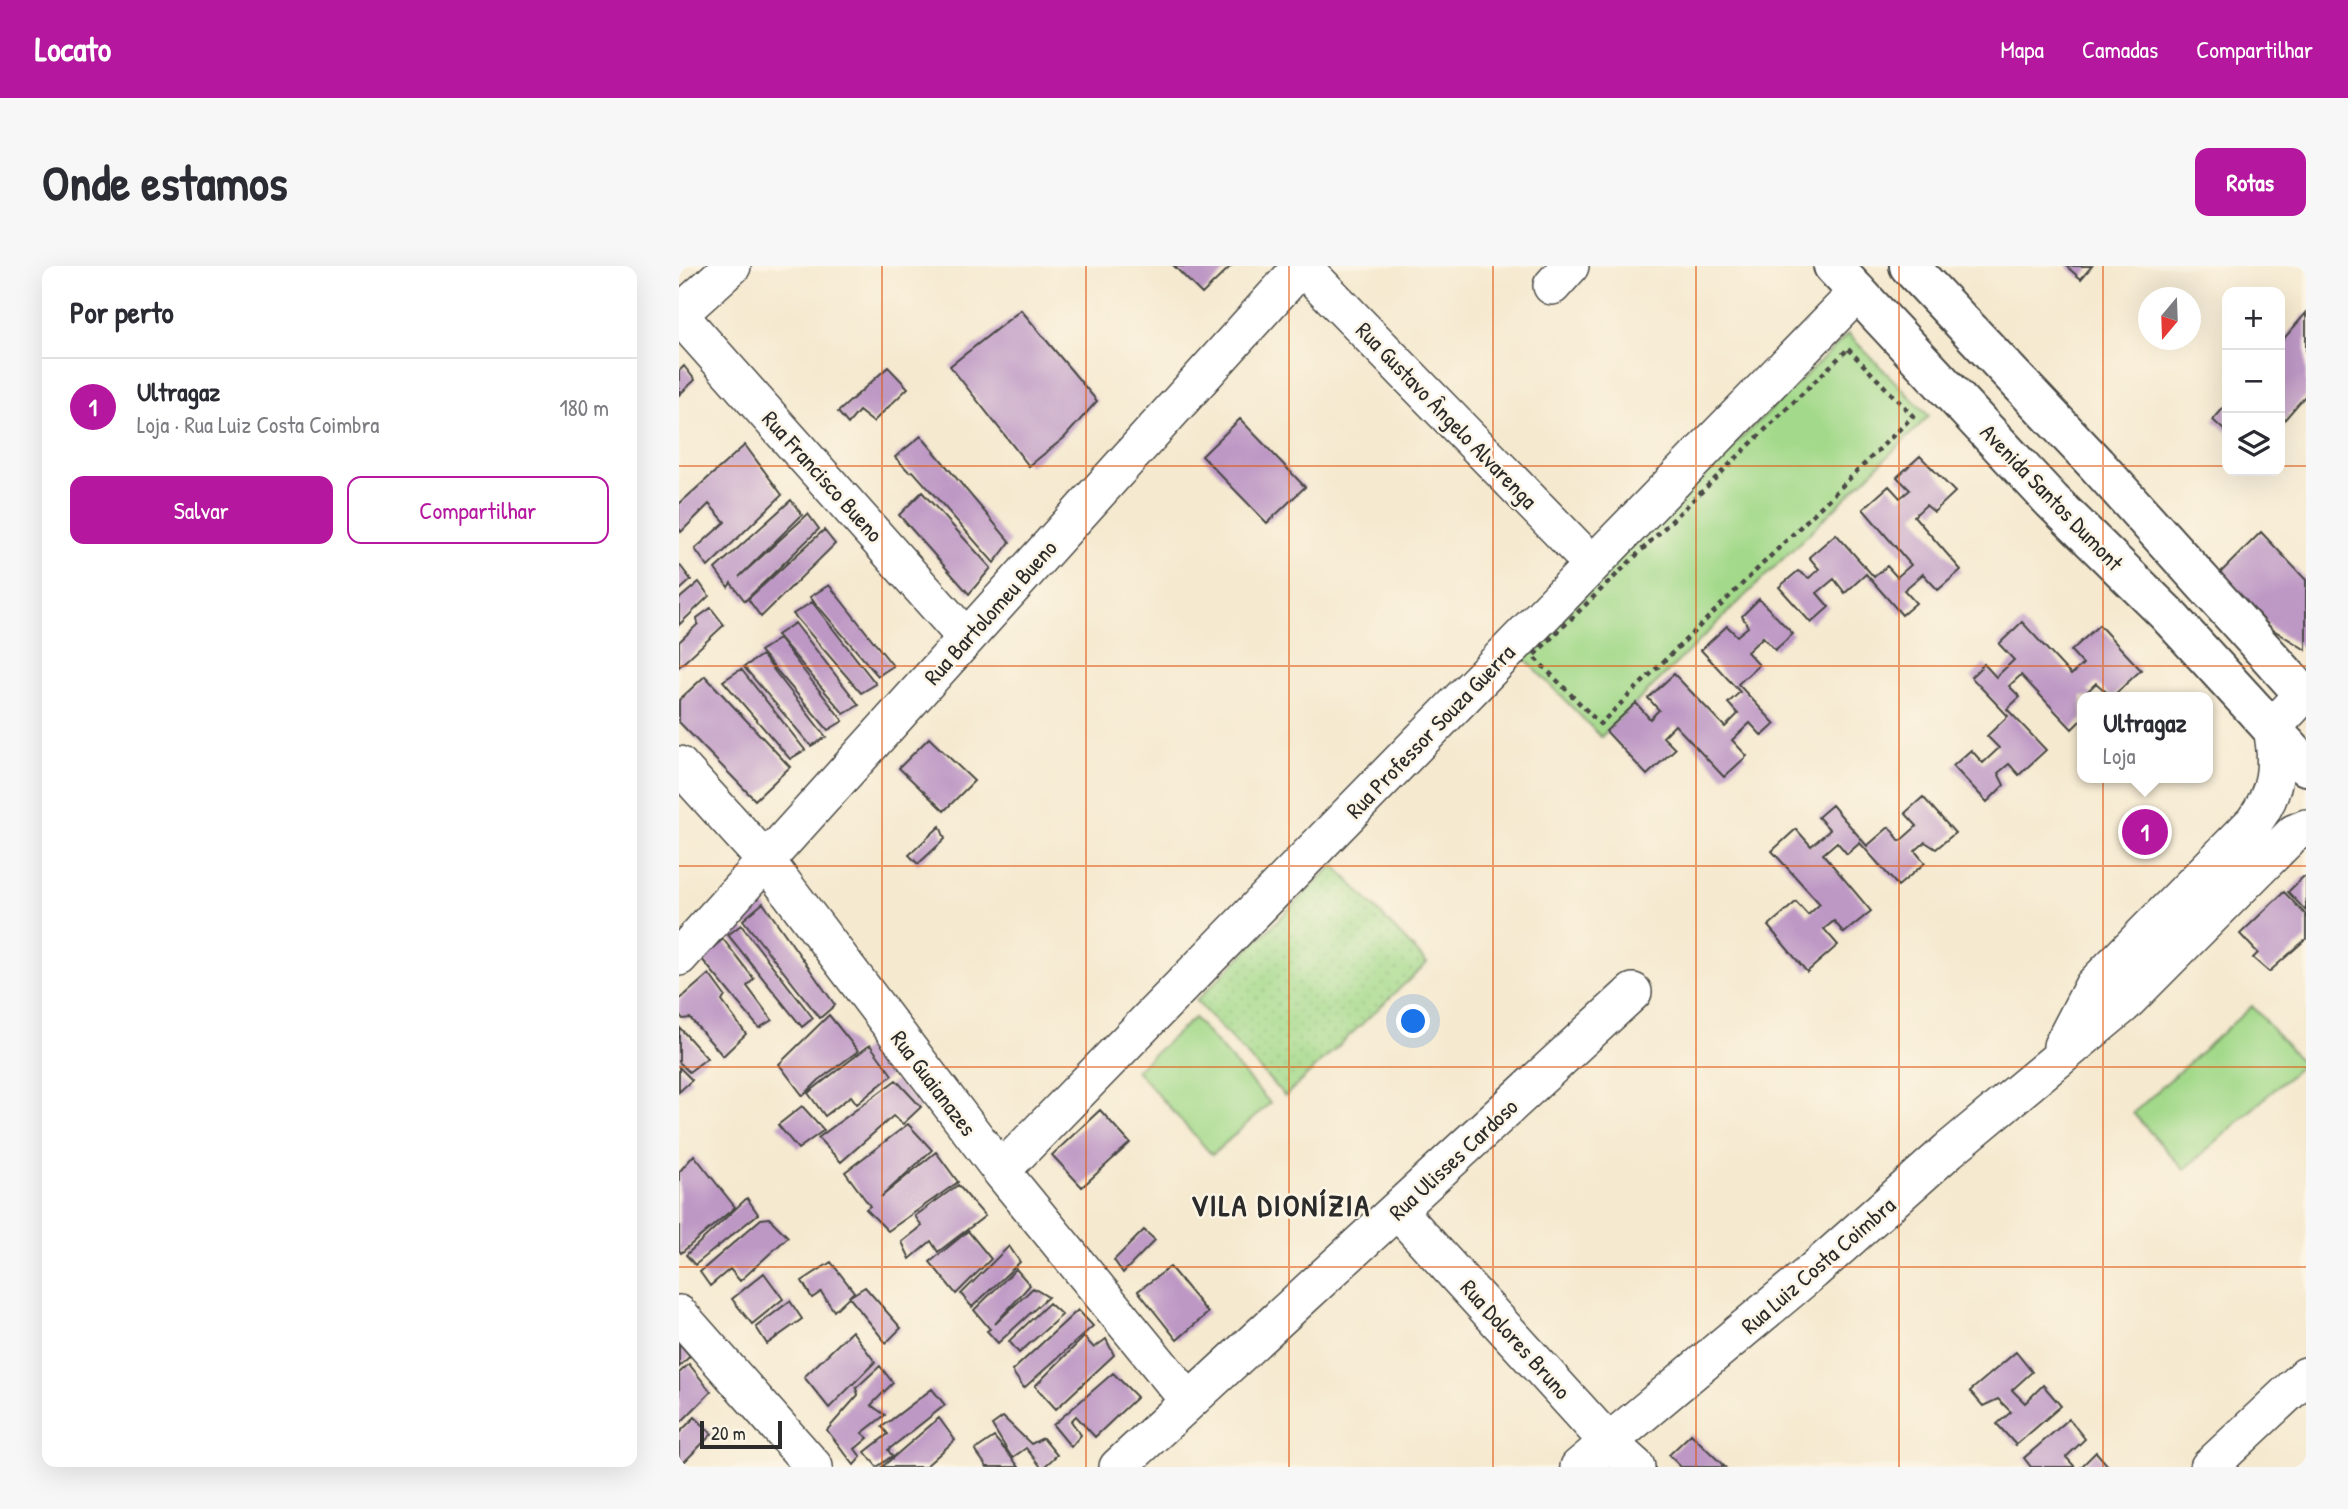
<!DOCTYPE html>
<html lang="pt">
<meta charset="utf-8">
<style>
body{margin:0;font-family:"Patrick Hand",sans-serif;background:#f7f7f7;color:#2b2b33}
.controls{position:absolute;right:21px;top:21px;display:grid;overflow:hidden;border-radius:14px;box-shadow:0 7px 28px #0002}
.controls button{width:63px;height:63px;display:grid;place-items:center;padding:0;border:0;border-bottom:2px solid #e1e1e2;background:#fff;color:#2b2b33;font:35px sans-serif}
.compass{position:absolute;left:1459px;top:21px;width:63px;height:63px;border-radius:50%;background:#fff;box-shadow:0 7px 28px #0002;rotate:199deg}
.scale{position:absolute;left:21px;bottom:18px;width:82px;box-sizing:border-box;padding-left:7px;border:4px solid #2b2b2b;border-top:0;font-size:19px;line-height:24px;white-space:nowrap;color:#2b2b2b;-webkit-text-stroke:5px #fcf5e5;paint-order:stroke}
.you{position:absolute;left:735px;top:756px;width:24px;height:24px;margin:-18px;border:5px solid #fff;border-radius:50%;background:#1a73e8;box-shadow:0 0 0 10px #1a73e833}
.badge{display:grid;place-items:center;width:46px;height:46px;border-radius:50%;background:#b5179e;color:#fff;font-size:23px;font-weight:700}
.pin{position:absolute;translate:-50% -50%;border:4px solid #fff;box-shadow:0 2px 7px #0006}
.popup{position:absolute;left:1398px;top:426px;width:136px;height:91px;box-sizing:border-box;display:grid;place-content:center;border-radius:14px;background:#fff;filter:drop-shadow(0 2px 5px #0005);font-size:23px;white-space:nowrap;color:#7c7c81}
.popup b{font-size:26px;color:#2b2b33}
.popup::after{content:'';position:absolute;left:50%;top:100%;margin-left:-14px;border:14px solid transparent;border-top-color:#fff}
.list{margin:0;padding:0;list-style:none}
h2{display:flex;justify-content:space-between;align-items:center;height:91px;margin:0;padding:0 28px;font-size:30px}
h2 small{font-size:23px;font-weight:400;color:#7c7c81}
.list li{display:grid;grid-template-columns:46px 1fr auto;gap:21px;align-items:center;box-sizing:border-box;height:98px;padding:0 28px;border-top:2px solid #e1e1e2}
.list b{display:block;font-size:26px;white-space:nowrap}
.list p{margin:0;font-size:23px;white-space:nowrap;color:#7c7c81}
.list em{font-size:23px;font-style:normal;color:#7c7c81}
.actions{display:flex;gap:14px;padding:21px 28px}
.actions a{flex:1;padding:16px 0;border:2px solid #b5179e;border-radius:14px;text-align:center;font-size:24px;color:#b5179e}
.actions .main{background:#b5179e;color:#fff}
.icon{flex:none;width:38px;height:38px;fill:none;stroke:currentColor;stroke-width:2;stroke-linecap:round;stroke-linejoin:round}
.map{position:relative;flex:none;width:1627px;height:1201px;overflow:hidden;border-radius:14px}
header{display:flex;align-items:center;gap:42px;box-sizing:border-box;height:98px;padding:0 35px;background:#b5179e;color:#fff}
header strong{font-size:33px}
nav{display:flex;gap:38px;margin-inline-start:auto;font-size:24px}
.intro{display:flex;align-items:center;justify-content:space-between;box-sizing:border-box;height:168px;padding:0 42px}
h1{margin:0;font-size:49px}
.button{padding:18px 32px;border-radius:14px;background:#b5179e;color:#fff;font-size:24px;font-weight:700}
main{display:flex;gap:42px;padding:0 42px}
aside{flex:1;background:#fff;border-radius:14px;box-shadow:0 7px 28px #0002}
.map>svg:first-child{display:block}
.grass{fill:url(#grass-dots);stroke:#67825a;stroke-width:2}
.park{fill:#a3d98a;stroke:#67825a;stroke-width:2}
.building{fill:#bd98c5}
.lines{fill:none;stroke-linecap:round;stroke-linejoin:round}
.minor-casing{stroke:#494844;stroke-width:40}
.major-casing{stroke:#494844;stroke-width:42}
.path{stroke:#494844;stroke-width:4.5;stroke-dasharray:5 5;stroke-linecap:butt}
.minor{stroke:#fff;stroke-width:37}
.major{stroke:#fff;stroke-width:38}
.grid{fill:none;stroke:#df570e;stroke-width:2;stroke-opacity:0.55}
.labels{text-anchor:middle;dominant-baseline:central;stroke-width:5;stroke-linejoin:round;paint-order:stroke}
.street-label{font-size:23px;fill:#2b2b2b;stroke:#fcf5e5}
.district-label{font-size:30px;font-weight:bold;letter-spacing:2px;fill:#2b2b2b;stroke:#fcf5e5}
</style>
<header>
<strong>Locato</strong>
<nav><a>Mapa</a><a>Camadas</a><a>Compartilhar</a></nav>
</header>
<div class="intro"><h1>Onde estamos</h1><a class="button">Rotas</a></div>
<main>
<aside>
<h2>Por perto<small></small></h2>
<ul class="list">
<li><span class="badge">1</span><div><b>Ultragaz</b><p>Loja · Rua Luiz Costa Coimbra</p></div><em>180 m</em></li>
</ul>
<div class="actions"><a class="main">Salvar</a><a>Compartilhar</a></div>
</aside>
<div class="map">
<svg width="1627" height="1201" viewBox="0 0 1627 1201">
<defs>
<pattern id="grass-dots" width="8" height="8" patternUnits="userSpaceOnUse" patternTransform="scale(1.75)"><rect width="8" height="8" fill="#a3d98a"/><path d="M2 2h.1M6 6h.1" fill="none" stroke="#8cba77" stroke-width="1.8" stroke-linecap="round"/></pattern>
</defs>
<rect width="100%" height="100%" fill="#fcf5e5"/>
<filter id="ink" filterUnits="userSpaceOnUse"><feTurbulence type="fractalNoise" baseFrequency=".0143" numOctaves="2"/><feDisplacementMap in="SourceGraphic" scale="14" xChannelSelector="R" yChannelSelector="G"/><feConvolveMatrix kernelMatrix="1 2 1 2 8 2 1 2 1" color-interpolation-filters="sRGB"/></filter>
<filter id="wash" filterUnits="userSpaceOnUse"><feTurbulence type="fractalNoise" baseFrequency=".00686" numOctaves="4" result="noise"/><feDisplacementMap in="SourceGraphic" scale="28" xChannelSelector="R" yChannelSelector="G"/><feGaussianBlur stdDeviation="1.57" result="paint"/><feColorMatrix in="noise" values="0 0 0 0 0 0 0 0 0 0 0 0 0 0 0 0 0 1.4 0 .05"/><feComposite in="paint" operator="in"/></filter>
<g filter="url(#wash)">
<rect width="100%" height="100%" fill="#f5e9cf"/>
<path class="grass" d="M655,599L748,697L606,830L517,735Z"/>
<path class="park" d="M1169,68L1250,150L922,471L841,388Z
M1573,740L1624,798L1505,904L1454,847Z
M515,752L591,837L533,889L457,804Z"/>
<g id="blocks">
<path class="building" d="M495,0H552L523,28Z
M1387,0H1413L1402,13Z
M342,44L418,135L385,172L350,200L271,100Z
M1627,47V129L1601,159V77Z
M5,100L16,114L0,129V105Z
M209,101L229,122L194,156L180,145L169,158L159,146Z
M1548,138V167L1534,154Z
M561,153L626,221L588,257L523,190Z
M242,170L331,276L315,297L234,205L230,206L216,191Z
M66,179L103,229L29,301L16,283L46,256L30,238L2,266L0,262V238Z
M1241,190L1276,226L1255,246L1247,239L1235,250L1282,304L1259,324L1244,308L1225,324L1237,337L1223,349L1187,308L1166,327L1155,313L1138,327L1150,341L1132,357L1100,321L1119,305L1130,312L1140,303L1130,291L1157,268L1195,311L1208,300L1218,311L1232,299L1184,243L1210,220L1221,232L1231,224L1218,211Z
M243,226L312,302L290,328L220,249Z
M112,234L123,249L60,311L129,248L140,263L66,335L52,317L49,321L36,303Z
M145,264L156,278L82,351L69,333Z
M1582,266L1627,314V384L1593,363L1541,307Z
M0,298L12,314L0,325Z
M20,316L30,330L0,359V333Z
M150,319L214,400L199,410L131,331Z
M1080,333L1114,368L1096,384L1084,371L1068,386L1080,399L1059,418L1096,458L1083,470L1071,457L1053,474L1068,490L1045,511L996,459L984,471L996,483L968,509L927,465L957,437L971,453L980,444L969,432L995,408L1046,461L1059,448L1049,437L1061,426L1022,384L1048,360L1058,370L1069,361L1063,350Z
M133,336L197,418L182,427L114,348Z
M32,342L45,359L0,401V376L19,358L18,352Z
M1343,356L1392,409L1404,398L1392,385L1420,359L1462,404L1433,431L1417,417L1409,425L1416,431H1403V453L1393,463L1342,409L1330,420L1341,431L1328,443L1367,484L1340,509L1330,498L1319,507L1325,519L1308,536L1274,500L1292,484L1304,497L1320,482L1308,470L1329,450L1292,411L1305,398L1317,411L1335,394L1320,378Z
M116,357L180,439L165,448L98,369Z
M100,373L164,455L149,464L81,385Z
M83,389L147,471L132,480L65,401Z
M62,403L126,484L111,493L44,415Z
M26,410L111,501L76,534L0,456V434Z
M250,472L295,515L265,545L220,502Z
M1244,531L1276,567L1257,583L1246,576L1236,585L1246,597L1219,620L1181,577L1168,588L1158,576L1144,588L1192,645L1165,667L1155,655L1145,663L1159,679L1128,706L1089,660L1117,636L1129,649L1141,638L1093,585L1117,563L1132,580L1151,564L1139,551L1153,539L1188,580L1210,561L1221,575L1238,560L1226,547Z
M261,560L266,573L239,598L230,589Z
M1624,611H1627V645L1609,626Z
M1605,626L1627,649V673L1590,706L1574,692L1579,687L1561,668Z
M84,637L156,739L141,752L64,654Z
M62,659L134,752L123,761L49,669Z
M44,673L75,713L68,720L93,754L80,762L22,692Z
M30,708L46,730L43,735L67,768L44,790L11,752L4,753L0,748V734Z
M150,749L179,785L140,814L124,830L100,798Z
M0,761L28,792L10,806L0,796Z
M191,779L213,809L178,838L172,830L146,850L129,827Z
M0,801L13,814L0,826Z
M217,814L242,841L224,858L214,850L162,896L139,872Z
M123,840L145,864L119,883L99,859Z
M421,844L451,877L403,921L373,889Z
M229,858L253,884L202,931L257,886L279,916L209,965L187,943L191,940L166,906Z
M15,889L56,941L2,987L0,984V906Z
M279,919L306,950L259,986L252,975L231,993L223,976L243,960L236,950Z
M68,932L79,948L16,999L7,989Z
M90,952L109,971L61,1015L51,1003L31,1020L21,1006L82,953Z
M465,964L476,974L444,1007L435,994Z
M289,965L312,993L277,1028L251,996Z
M330,980L341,996L293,1041L282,1028Z
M152,996L175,1026L155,1045L142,1026L133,1032L123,1015Z
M491,1001L529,1047L498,1074L459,1025Z
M337,1003L351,1019L316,1058L354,1022L369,1031L319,1077L308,1065L311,1063L295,1044Z
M85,1007L104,1033L73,1058L53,1033Z
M186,1021L222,1062L207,1077L170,1031Z
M111,1035L123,1053L88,1078L77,1061Z
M370,1037L383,1049L340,1087L330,1075Z
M399,1044L414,1060L345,1122L333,1105Z
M173,1065L196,1096L150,1142L125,1111Z
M405,1071L415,1082L427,1073L435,1089L377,1143L356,1120Z
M0,1077L11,1090L0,1101Z
M1337,1086L1353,1106L1333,1124L1346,1137L1364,1119L1382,1140L1337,1179L1318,1158L1332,1146L1319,1133L1304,1140L1291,1125Z
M10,1098L32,1126L0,1158V1107Z
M201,1100L214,1117L192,1139L206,1149L183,1167L189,1172L176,1183L182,1191L175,1199L148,1164L179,1129L177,1122Z
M434,1107L458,1131L416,1171L397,1150L392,1155L402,1169L392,1181L374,1159Z
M253,1123L266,1139L209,1184L213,1190L198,1201L186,1186L209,1168L203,1161Z
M16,1151L33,1168L0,1201V1167Z
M324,1151L352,1178L364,1172L378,1189L365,1201H362L347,1182L333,1192L340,1201H308L296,1184L315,1171L333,1192L313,1159Z
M260,1152L276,1174L246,1201H203Z
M1390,1153L1406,1173L1387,1191L1396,1201H1352L1345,1192Z
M1012,1168L1046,1201H1002L990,1189Z
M1417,1186L1430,1201H1402Z"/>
</g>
</g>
<g filter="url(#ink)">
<use href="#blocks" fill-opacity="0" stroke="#494844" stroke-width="2"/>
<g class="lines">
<g class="minor-casing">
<path id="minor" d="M623,0L913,298
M873,20L891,0
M0,48L53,0
M0,49L287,372
M0,499L87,595L322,905L510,1135
M0,691L623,0
M1383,780L1414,720L1575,556C1598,525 1600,499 1593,462L1627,426
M322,905L1179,26
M719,945L929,1176L957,1201
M0,1048L135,1201
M439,1201L954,726
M900,1201L1134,1005L1270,884L1444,739L1615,567L1627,562
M1530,1201L1627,1110"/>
</g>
<g class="major-casing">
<path id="major" d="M1154,0L1373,235L1487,347L1627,500
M1230,0L1417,198L1627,431"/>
</g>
<path class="path" d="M1169,83L1234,150L921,458L854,390Z"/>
<use href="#minor" class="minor"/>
<use href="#major" class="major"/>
</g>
</g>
<path class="grid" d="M203,0V1201M407,0V1201M610,0V1201M814,0V1201M1017,0V1201M1220,0V1201M1424,0V1201M0,200H1548M1601,200H1627M0,400H1627M0,600H1627M0,801H1627M0,1001H1627"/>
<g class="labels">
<g class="street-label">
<text transform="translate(768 149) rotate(46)">Rua Gustavo Ângelo Alvarenga</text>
<text transform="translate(144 210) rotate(48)">Rua Francisco Bueno</text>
<text transform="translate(1373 231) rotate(46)">Avenida Santos Dumont</text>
<text transform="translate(311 346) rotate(-48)">Rua Bartolomeu Bueno</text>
<text transform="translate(751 465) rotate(-46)">Rua Professor Souza Guerra</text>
<text transform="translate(255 817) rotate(53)">Rua Guaianazes</text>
<text transform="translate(774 893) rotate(-43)">Rua Ulisses Cardoso</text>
<text transform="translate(1139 999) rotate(-41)">Rua Luiz Costa Coimbra</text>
<text transform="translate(837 1073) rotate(48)">Rua Dolores Bruno</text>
</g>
<g class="district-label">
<text x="602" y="939">VILA DIONÍZIA</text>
</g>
</g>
</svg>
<div class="controls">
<button>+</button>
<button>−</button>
<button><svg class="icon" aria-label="layers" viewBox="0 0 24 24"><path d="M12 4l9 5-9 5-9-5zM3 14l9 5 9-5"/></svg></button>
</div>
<svg class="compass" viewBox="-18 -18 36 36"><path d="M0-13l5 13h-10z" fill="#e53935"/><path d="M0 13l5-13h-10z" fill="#7c7c81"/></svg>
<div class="scale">20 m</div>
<div class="you"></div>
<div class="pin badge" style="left:1466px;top:566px">1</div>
<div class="popup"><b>Ultragaz</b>Loja</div>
</div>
</main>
